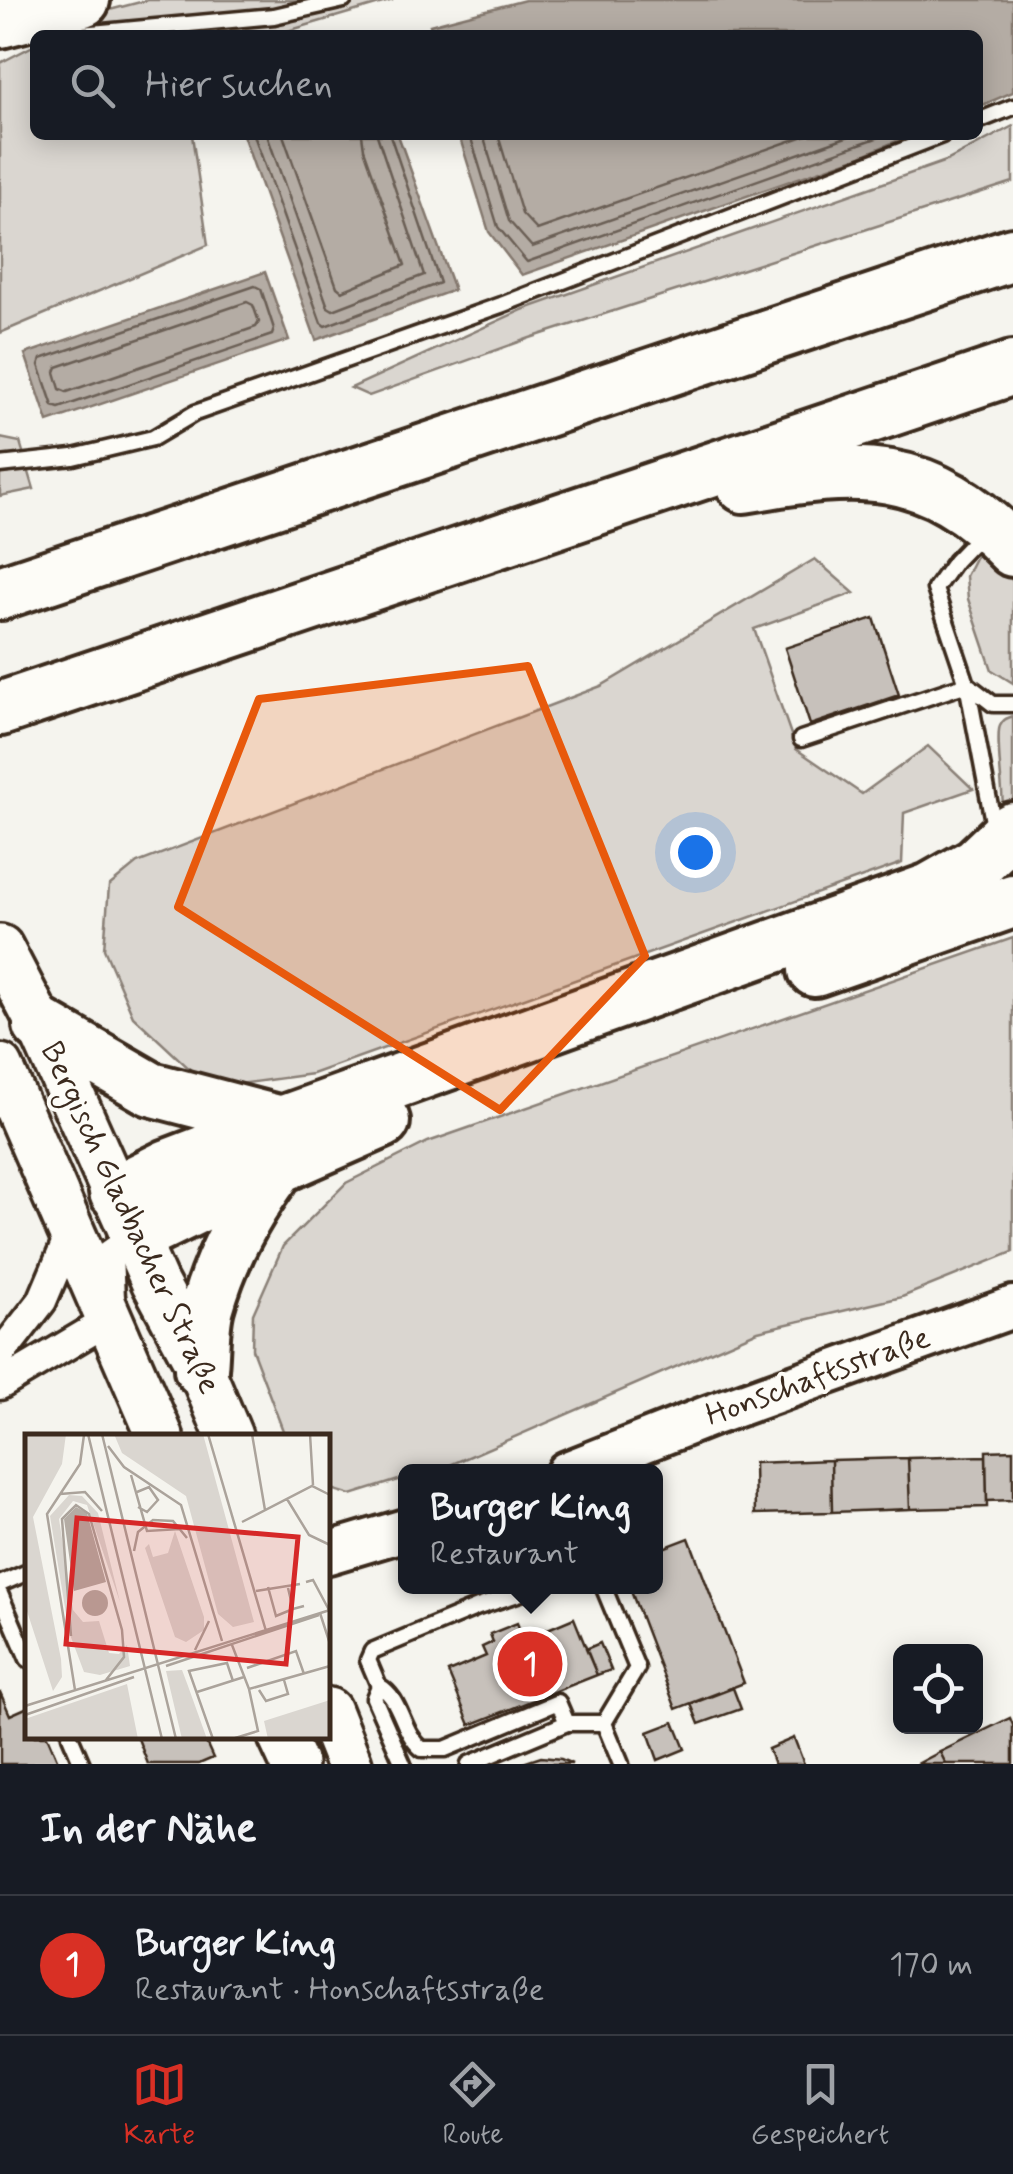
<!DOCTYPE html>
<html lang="de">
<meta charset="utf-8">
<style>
body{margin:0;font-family:Mynerve,sans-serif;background:#242831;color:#f1f3f6}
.controls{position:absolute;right:30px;bottom:30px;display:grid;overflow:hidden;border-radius:15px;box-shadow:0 5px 25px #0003}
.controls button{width:90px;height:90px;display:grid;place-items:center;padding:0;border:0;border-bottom:2px solid #363941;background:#171b24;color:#f1f3f6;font:50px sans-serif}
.you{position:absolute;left:695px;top:852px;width:35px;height:35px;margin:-25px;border:8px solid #fff;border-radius:50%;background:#1a73e8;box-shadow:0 0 0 15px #1a73e833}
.badge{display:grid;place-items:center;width:65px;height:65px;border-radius:50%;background:#d93025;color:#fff;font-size:32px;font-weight:700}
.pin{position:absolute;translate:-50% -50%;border:5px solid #fff;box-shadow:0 2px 10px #0006}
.popup{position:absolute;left:398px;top:1464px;width:265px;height:130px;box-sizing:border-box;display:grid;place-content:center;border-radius:15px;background:#171b24;filter:drop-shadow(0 2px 8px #0005);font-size:32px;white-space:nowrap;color:#9ea1a6}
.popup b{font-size:38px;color:#f1f3f6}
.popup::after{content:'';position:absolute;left:50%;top:100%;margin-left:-20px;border:20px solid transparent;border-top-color:#171b24}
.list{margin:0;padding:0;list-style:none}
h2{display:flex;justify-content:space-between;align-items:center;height:130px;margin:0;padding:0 40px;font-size:42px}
h2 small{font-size:32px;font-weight:400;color:#9ea1a6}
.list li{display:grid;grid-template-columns:65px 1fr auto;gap:30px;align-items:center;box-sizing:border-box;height:140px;padding:0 40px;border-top:2px solid #363941}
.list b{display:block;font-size:38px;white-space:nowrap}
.list p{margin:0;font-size:32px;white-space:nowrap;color:#9ea1a6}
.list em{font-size:32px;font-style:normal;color:#9ea1a6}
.icon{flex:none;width:55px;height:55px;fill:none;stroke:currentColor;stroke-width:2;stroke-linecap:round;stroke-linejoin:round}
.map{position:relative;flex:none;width:1013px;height:1764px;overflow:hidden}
.search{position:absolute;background:#171b24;box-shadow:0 5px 25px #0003;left:30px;right:30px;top:30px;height:110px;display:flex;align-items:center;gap:25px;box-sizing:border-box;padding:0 35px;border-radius:15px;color:#9ea1a6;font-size:38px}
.sheet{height:270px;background:#171b24}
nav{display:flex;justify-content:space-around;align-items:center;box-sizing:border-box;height:140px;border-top:2px solid #363941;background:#171b24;font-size:28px;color:#9ea1a6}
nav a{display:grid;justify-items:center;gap:5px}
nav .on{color:#d93025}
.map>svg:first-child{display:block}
.green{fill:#dad6d0;stroke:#8a8077;stroke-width:2.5}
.water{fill:#b4aca4;stroke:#84786e;stroke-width:2.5}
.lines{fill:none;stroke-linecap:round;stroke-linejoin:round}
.shore{stroke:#6b5e54;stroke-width:2.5}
.building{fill:#c7c1bb;stroke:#3b2a1e;stroke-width:2.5}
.lane-casing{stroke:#3b2a1e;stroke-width:21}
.street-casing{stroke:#3b2a1e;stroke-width:35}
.secondary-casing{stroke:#3b2a1e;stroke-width:48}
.primary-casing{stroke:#3b2a1e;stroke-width:52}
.highway-casing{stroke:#3b2a1e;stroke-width:60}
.lane{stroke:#fdfcf7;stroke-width:14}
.street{stroke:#fdfcf7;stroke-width:28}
.secondary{stroke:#fdfcf7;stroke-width:40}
.primary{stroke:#fdfcf7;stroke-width:45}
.highway{stroke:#fdfcf7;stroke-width:52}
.marked{fill:#e8590c;fill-opacity:0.2;stroke:#e8590c;stroke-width:8;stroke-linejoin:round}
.labels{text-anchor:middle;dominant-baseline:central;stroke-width:8;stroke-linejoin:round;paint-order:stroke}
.street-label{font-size:32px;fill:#3b2a1e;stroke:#fdfcf7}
.inset-road{fill:none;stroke:#aba39b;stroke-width:2.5}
.view{fill:#d62828;fill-opacity:0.15;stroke:#d62828;stroke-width:5}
.inset-edge{fill:none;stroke:#3b2a1e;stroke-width:5}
</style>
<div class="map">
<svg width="1013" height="1764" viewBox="0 0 1013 1764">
<rect width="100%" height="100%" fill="#f5f4ee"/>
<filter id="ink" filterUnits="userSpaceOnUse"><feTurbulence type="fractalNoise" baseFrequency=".01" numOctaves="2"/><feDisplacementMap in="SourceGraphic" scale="20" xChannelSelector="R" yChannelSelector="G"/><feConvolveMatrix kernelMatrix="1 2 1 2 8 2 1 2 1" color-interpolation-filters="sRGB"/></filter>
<g filter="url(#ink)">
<path class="green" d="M148,0H393L274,35H54L98,13Z
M35,45V135H192L208,245L0,333V63Z
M1013,126V182L530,338L369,396L351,388L522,310L946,161Z
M0,438L20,442L34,489L0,496Z
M978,552L1006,567L1013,580V683L992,670L968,599L966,576Z
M815,559L854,593L754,629L796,749L862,794L928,746L973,789L904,813L902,863L312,1074L210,1088L133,1016L104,949L109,886L137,863L601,686Z
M1013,716V799L1003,814C1004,796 995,736 1000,726C1004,718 1006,719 1013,716Z
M1013,938V1252L902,1297L758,1331L450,1465L427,1471L405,1472V1478L351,1495L328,1488V1436H285L252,1349L253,1314L283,1246L346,1183L428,1142Z"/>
<path class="water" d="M525,0H1013V92L978,107V35H433L430,25Z
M243,135H398L454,290L316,340Z
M459,135H911L861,156L522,275L489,232Z
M265,272L289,340L48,422L25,354Z"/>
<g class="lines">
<path class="shore" d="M254,135L321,323L325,326L440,283L390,135
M267,135L328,307L333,310L424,275L377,135
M283,135L337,287L342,291L405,265L364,149L362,135
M470,135L498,227L527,262L885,135
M483,135L509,221L532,247L852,135
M498,135L522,214L537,230L807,135
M255,286L261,289L274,329L272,335L59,408L53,406L39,365L41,359Z
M247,302L253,305L259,322L256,327L67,392L60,389L55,372L57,367Z"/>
</g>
<path class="building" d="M874,618L899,695L810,725L785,648Z
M1013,1450V1500L987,1501L986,1451Z
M986,1456L987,1507L910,1509L908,1458Z
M908,1458L910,1509L832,1512L831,1460Z
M831,1460L832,1512L755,1514L754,1463Z
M689,1538L744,1683L676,1709L629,1586H655V1551Z
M574,1618L597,1675L470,1725L448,1672L486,1656L482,1647L493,1642L490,1634L517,1623L524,1639Z
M600,1643L611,1670L597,1675L586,1649Z
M733,1688L741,1709L699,1724L691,1704Z
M0,1692L10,1715L28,1707V1736H47L59,1764H0Z
M1010,1718L1013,1725V1764H946L940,1752Z
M674,1722L685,1749L658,1760L648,1732Z
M137,1736H203L213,1758L199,1764H148Z
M794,1738L804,1764H774L768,1749Z
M940,1752L946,1764H917Z
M541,1757L561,1759L572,1764H520Z"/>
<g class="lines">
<g class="lane-casing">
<path id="lane" d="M71,35L274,16L344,0
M978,121L1013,107
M0,465L73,457L153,438L195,413L501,305L942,135
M982,533L955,561L935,589L967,684L994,827
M801,739L967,684L993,704H1013
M0,1584L28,1572
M603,1586L637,1668L604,1723L621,1764
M0,1594L28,1659
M379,1686C402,1698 401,1732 422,1749H445L558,1702L567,1723
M70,1736L82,1764
M403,1764L374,1698L379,1686L368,1660L372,1651L478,1607L542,1586
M469,1764L567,1723H604"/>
</g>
<g class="street-casing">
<path id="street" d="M0,1355L42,1301L70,1235
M0,1385L111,1319L108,1256L135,1237"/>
</g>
<g class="secondary-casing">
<path id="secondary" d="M567,1472L709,1416L1013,1307
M328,1553L405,1530"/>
</g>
<g class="primary-casing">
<path id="primary" d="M0,948L40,1025L155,1283L201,1369L229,1436
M0,1067L160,1436
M328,1711L349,1764
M281,1736L294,1764"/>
</g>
<g class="highway-casing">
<path id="highway" d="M0,21L83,0
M744,486C857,466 928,460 1013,550
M0,593L1013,254
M0,709L1013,368
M815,970L1013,901
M40,1025L151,1089L281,1123
M116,1192L168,1166L281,1123L930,890L976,864L1013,829
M135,1237L278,1167L383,1121
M201,1369C203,1349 202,1326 207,1307C221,1256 246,1211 277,1169"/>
</g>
<use href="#lane" class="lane"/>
<use href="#street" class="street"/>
<use href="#secondary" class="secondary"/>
<use href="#primary" class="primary"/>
<use href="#highway" class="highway"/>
</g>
</g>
<path class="marked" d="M528,666L645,956L500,1110L178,907L259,699Z"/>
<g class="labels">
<g class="street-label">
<text transform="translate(130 1218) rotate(65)">Bergisch Gladbacher Straße</text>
<text transform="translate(818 1377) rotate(-20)">Honschaftsstraße</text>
</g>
</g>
<g transform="translate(25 1434)">
<rect width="305" height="305" fill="#f5f4ee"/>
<path d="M2,0H41L37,30L8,83L36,225L37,243L28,257L0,171ZM89,0H178L229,188L208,193L193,180L161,62L97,19ZM44,61L57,62L73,79L95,168L62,71L48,67L34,85L48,176L58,188L74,187L84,219L94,220L102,211L105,232L75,241L59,238L44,198L25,82ZM150,97L179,183V196L161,208L150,203L120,114L124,110L128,123L143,119ZM157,236L163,252L182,305H157L141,237ZM102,250L113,305H0V285ZM305,266V305H243L239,287Z" fill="#dad6d0"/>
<path d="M51,73L62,79L81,148L49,157L39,85ZM57 169a13 13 0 1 1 26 0a13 13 0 1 1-26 0Z" fill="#b4aca4"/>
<path class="inset-road" d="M63,0L137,305M77,0L151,305M183,0L241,197M227,0L240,76M285,0L288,51M83,12L99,33L156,71L197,207M106,41L122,97L155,95M112,58L124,53L133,66L122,78L113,73M35,60L60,58L77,77M262,65L284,101L305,111M217,88L287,52L305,61M109,117L113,98L128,86L148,87L162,104M281,148L288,146L304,176M243,153L251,182L268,175M263,154L268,175L279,172M231,157L275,150M295,179L305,210M46,202L37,85L51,71L64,80L97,196L99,223L81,246M207,211L224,255L305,232M170,216L184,187M141,232L294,181M222,234L271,217L279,240M50,256L22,80L55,30L59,1M234,256L241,267L263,260L259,246M172,258L219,243M0,272L305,176M0,281L109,243M188,305L164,237L202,229L208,247M207,305L233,297L224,255"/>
<path class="view" d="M52,84L273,103L261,230L41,210Z"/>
<rect width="305" height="305" class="inset-edge"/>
</g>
</svg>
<div class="controls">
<button><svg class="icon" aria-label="locate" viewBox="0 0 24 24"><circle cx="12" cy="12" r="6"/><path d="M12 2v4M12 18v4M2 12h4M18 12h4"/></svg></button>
</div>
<div class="you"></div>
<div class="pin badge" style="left:530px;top:1664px">1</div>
<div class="popup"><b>Burger King</b>Restaurant</div>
<div class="search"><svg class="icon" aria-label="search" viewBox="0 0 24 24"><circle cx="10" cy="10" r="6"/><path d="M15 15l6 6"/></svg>Hier suchen</div>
</div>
<section class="sheet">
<h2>In der Nähe<small></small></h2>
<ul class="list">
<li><span class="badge">1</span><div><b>Burger King</b><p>Restaurant · Honschaftsstraße</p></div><em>170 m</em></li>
</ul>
</section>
<nav>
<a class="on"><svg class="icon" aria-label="map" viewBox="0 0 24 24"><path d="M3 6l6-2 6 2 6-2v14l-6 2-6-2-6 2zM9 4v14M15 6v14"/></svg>Karte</a>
<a><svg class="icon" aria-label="directions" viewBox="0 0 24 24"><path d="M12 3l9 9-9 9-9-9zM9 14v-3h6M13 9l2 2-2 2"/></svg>Route</a>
<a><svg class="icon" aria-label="saved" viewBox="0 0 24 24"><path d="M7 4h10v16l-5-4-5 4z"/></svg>Gespeichert</a>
</nav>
